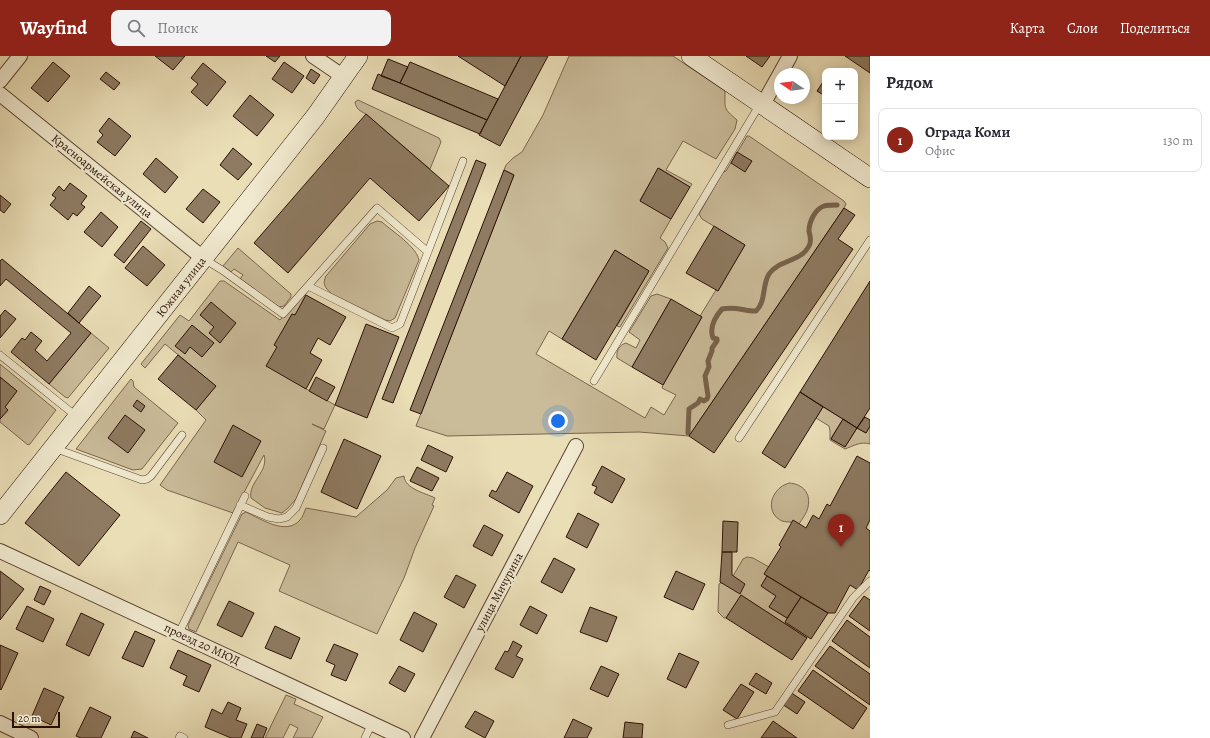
<!DOCTYPE html>
<html lang="ru">
<meta charset="utf-8">
<style>
body{margin:0;font-family:Alegreya,serif;background:#f2f2f3;color:#2b2b33}
.controls{position:absolute;right:12px;top:12px;display:grid;overflow:hidden;border-radius:8px;box-shadow:0 2px 10px #0003}
.controls button{width:36px;height:36px;display:grid;place-items:center;padding:0;border:0;border-bottom:1px solid #e1e1e2;background:#fff;color:#2b2b33;font:20px sans-serif}
.compass{position:absolute;left:774px;top:12px;width:36px;height:36px;border-radius:50%;background:#fff;box-shadow:0 2px 10px #0003;rotate:283deg}
.scale{position:absolute;left:12px;bottom:10px;width:48px;box-sizing:border-box;padding-left:4px;border:2px solid #2b1005;border-top:0;font-size:11px;line-height:14px;white-space:nowrap;color:#2b1005;-webkit-text-stroke:3px #f1ead0;paint-order:stroke}
.you{position:absolute;left:558px;top:365px;width:14px;height:14px;margin:-10px;border:3px solid #fff;border-radius:50%;background:#1a73e8;box-shadow:0 0 0 6px #1a73e833}
.badge{display:grid;place-items:center;width:26px;height:26px;border-radius:50%;background:#8f2418;color:#fff;font-size:13px;font-weight:700}
.pin{position:absolute;translate:-50% -33px;filter:drop-shadow(0 1px 2px #0008)}
.pin::after{content:'';position:absolute;top:21px;width:14px;height:12px;background:inherit;clip-path:polygon(0 0,100% 0,50% 100%)}
.list{margin:0;padding:0;list-style:none}
h2{display:flex;justify-content:space-between;align-items:center;height:52px;margin:0;padding:0 16px;font-size:17px}
h2 small{font-size:13px;font-weight:400;color:#7c7c81}
.list li{display:grid;grid-template-columns:26px 1fr auto;gap:12px;align-items:center;box-sizing:border-box;height:64px;margin:0 8px 8px;padding:0 8px;border:1px solid #e1e1e2;border-radius:8px}
.list b{display:block;font-size:15px;white-space:nowrap}
.list p{margin:0;font-size:13px;white-space:nowrap;color:#7c7c81}
.list em{font-size:13px;font-style:normal;color:#7c7c81}
.icon{flex:none;width:22px;height:22px;fill:none;stroke:currentColor;stroke-width:2;stroke-linecap:round;stroke-linejoin:round}
.map{position:relative;flex:none;width:870px;height:682px;overflow:hidden}
header{display:flex;align-items:center;gap:24px;box-sizing:border-box;height:56px;padding:0 20px;background:#8f2418;color:#fff}
header strong{font-size:19px}
nav{display:flex;gap:22px;margin-inline-start:auto;font-size:14px}
.search{width:280px;height:36px;background:#f2f2f3;display:flex;align-items:center;gap:10px;box-sizing:border-box;padding:0 14px;border-radius:8px;color:#7c7c81;font-size:15px}
main{display:flex}
aside{flex:1;background:#fff}
.map>svg:first-child{display:block}
.green{fill:#cabb99;stroke:#7a664f}
.lines{fill:none;stroke-linecap:round;stroke-linejoin:round}
.stream{stroke:#77624b;stroke-width:5}
.building{fill:#8e7b62;stroke:#2b1005}
.lane-casing{stroke:#5b4432;stroke-width:8}
.street-casing{stroke:#5b4432;stroke-width:16}
.secondary-casing{stroke:#2b1005;stroke-width:20}
.lane{stroke:#f1ead0;stroke-width:7}
.street{stroke:#f1ead0;stroke-width:14}
.secondary{stroke:#f1ead0;stroke-width:19}
.labels{text-anchor:middle;dominant-baseline:central;stroke-width:4;stroke-linejoin:round;paint-order:stroke}
.street-label{font-size:12px;fill:#2b1005;stroke:#f1ead0}
</style>
<header>
<strong>Wayfind</strong>
<div class="search"><svg class="icon" aria-label="search" viewBox="0 0 24 24"><circle cx="10" cy="10" r="6"/><path d="M15 15l6 6"/></svg>Поиск</div>
<nav><a>Карта</a><a>Слои</a><a>Поделиться</a></nav>
</header>
<main>
<div class="map">
<svg width="870" height="682" viewBox="0 0 870 682">
<rect width="100%" height="100%" fill="#eadeb7"/>
<filter id="stains"><feTurbulence type="fractalNoise" baseFrequency=".005" numOctaves="4"/><feColorMatrix values="0 0 0 0 .2 0 0 0 0 .09 0 0 0 0 .02 0 0 0 .5 -.17"/></filter>
<radialGradient id="worn" r=".72"><stop offset=".6" stop-color="#630" stop-opacity="0"/><stop offset="1" stop-color="#630" stop-opacity=".3"/></radialGradient>
<path class="green" d="M569,0H673L725,35C725,53 723,52 737,64L735,73L716,103L683,85L666,114L692,128L690,131L659,112L640,144L671,163L660,182L665,186L668,192L620,271L617,270L649,215L615,194L562,283L549,275L536,298L645,362L651,351L664,359L676,339L662,332L663,329L702,261L700,260L716,234L718,235L745,189L702,163L699,158L723,116L726,115L747,80H749L844,145L846,148L844,152L689,380L639,376L447,380L416,370L514,119L504,114L506,109L513,102L522,96L543,59Z
M358,44L439,82L441,86L430,113L366,58C360,55 356,53 355,46Z
M377,165L382,166C393,176 416,190 419,204L395,262L390,265L385,264L332,238C325,232 322,228 326,220L370,168Z
M238,192L291,238V241L284,250L279,251L240,223L243,219L234,213L231,216L223,210Z
M220,225H224L280,264L302,239H306L295,259L292,258L275,289L277,291L301,330L335,349L324,373L312,368L326,375L296,443L288,452L282,457L265,452L251,442C248,426 269,416 264,399L233,457L167,434L160,429L206,364L196,354L216,330L165,288L145,312L141,308L180,259L189,265Z
M657,238L671,243L632,311L617,302C616,295 619,289 626,287L636,292L640,284L629,276L651,240Z
M91,277L109,292L68,342L65,341L49,328Z
M0,308L56,354L30,388L28,389L0,366V363L8,354L5,351L17,335L0,321Z
M131,323L133,325L134,331L178,367L142,413L133,414L76,393Z
M823,351L843,363L831,382L845,391L857,372L866,377L870,370V388C861,385 853,390 845,393L830,384V375L829,370L816,362Z
M404,420C405,433 425,437 435,442L432,449L434,450L415,492L404,522L377,578L279,535L290,509L238,486L196,576L189,573L188,569L242,458L246,456C261,463 286,480 300,464C303,461 304,456 306,452L356,461L387,434L396,422Z
M789,427C803,428 811,437 808,451C807,457 802,463 799,468L793,465L792,466C789,466 785,466 782,465C767,458 769,440 781,431C783,429 787,428 789,427Z
M747,501L753,502L769,511L764,518L767,520L761,530L776,540L769,551L787,562L785,567L807,580V582L741,539L726,562H724L718,556L719,528L733,520L743,503Z
M286,639L296,643L294,648L323,661L312,682H293L298,672L290,668L283,682H265Z"/>
<g class="lines">
<path class="stream" d="M688,377L689,353L698,347L700,343L704,345L707,343L708,340L705,320L709,311L708,305L712,295V292L717,285V283L713,282C709,271 715,261 722,253C736,250 743,255 756,255C766,246 762,229 769,218C778,204 801,206 809,190C812,185 810,180 809,175C809,166 815,153 824,150C828,149 833,149 837,149"/>
</g>
<path class="building" d="M155,0H185L173,14Z
M266,0H280L275,6Z
M458,0H521L505,30Z
M521,0H548L500,90L479,79Z
M746,0H770L762,11Z
M845,0H870V17Z
M388,3L408,11L400,27L381,20Z
M53,6L70,20L48,46L31,32Z
M284,6L304,20L292,37L272,23Z
M410,6L498,43L487,64L400,27Z
M203,7L226,26L207,50L191,36L198,28L191,22Z
M311,13L320,19L314,28L306,22Z
M106,16L120,27L114,34L100,23Z
M378,18L400,27L487,64L480,78L372,33Z
M825,23V40L817,35Z
M250,39L274,59L257,80L233,60Z
M366,58L449,130L419,165L370,122L288,217L254,187Z
M109,62L131,80L115,100L97,86L103,79L99,75Z
M233,92L252,108L238,124L220,109Z
M737,96L752,105L745,116L731,107Z
M156,102L178,121L165,137L143,118Z
M476,104L486,108L393,347L382,343Z
M658,112L690,131L671,163L640,145Z
M504,114L514,119L421,358L410,354Z
M70,127L87,140L81,148L85,151L77,160L73,157L68,164L50,149L56,142L52,139L59,130L64,135Z
M203,133L220,146L203,167L186,153Z
M0,139L11,148L4,157L0,154Z
M844,152L855,159L838,183L853,193L714,397L689,380Z
M101,156L118,171L102,191L84,176Z
M141,165L151,173L124,207L114,199Z
M714,170L745,189L718,235L686,217Z
M143,190L165,209L147,230L125,212Z
M615,194L649,215L596,304L562,283Z
M2,203L91,277L49,328L11,296L22,282L25,284L31,276L42,285L35,294L47,305L71,277L6,223L0,230V205Z
M870,225V352L857,372L800,336Z
M89,230L101,240L79,267L68,257Z
M306,239L346,261L330,289L318,282L310,297L322,304L306,333L266,310L277,291L274,289L292,258L295,259Z
M671,243L702,261L663,329L632,311Z
M211,246L236,267L220,287L209,277L214,271L200,259Z
M5,254L16,263L0,282V260Z
M366,268L399,281L367,362L335,349Z
M192,269L214,287L202,301L190,291L185,298L175,290Z
M178,299L216,330L196,354L158,323Z
M0,321L17,335L5,351L8,354L0,363Z
M316,321L335,331L327,345L309,335Z
M800,336L823,351L785,412L762,397Z
M137,344L145,350L141,356L133,350Z
M125,359L145,374L128,397L108,382Z
M865,361L870,364V370L866,377L857,372Z
M843,363L857,372L845,391L831,383Z
M233,369L261,385L242,421L214,406Z
M344,383L381,400L357,453L321,436Z
M428,389L453,401L446,416L421,404Z
M857,400L870,407V464L866,472L870,475V515L869,514L858,534L850,529L835,557H828L764,518L781,491L779,489L793,464L806,472L813,459L819,463L827,448L830,450Z
M602,410L625,423L612,447L594,437L597,431L592,429Z
M417,411L439,422L432,435L410,425Z
M66,416L120,459L79,510L25,467Z
M507,416L533,430L519,457L489,440L492,434L496,436Z
M578,457L599,468L587,492L566,481Z
M723,465L738,466L737,496H722Z
M484,469L503,479L492,500L473,490Z
M722,496H732V519L745,528L740,538L720,526Z
M554,502L575,513L562,537L541,526Z
M0,515L24,533L0,564Z
M676,515L705,528L693,554L664,541Z
M456,519L476,529L464,552L444,541Z
M767,520L801,541L787,562L769,551L776,540L761,530Z
M40,530L51,535L44,549L34,544Z
M741,539L807,582L792,604L726,562Z
M864,540L870,544V575L849,560Z
M801,541L828,557L811,583L785,566Z
M229,545L254,557L242,581L217,569Z
M27,550L54,563L43,586L16,573Z
M530,550L547,559L537,578L520,569Z
M590,551L617,561L607,586L580,576Z
M414,556L437,568L423,596L400,584Z
M81,557L104,568L89,600L66,589Z
M847,564L870,581V612L832,585Z
M275,570L300,582L291,603L265,592Z
M135,575L155,584L143,611L122,602Z
M513,585L522,590L516,600L523,603L513,622L495,613L505,595L508,596Z
M334,588L358,598L346,625L331,619L335,609L326,605Z
M0,589L18,597L1,634L0,633Z
M830,590L870,618V649L815,610Z
M178,594L211,609L199,636L183,629L187,620L170,612Z
M679,597L699,606L686,632L667,623Z
M399,610L415,618L405,636L389,627Z
M601,610L619,618L608,641L590,633Z
M813,614L867,652L853,673L798,635Z
M756,617L772,627L766,638L749,628Z
M741,628L754,636L737,663L723,654Z
M44,632L64,641L51,669L32,660Z
M790,636L805,646L797,658L782,648Z
M228,646L241,652L236,664L247,668L241,682H231L205,671L212,653L222,658Z
M90,651L111,661L101,682H81L76,680Z
M475,655L494,665L485,682L465,671Z
M573,663L592,672L587,682H564Z
M773,665L797,682H761Z
M625,666L643,668L642,682H623Z
M257,668L267,672L263,682H251Z
M134,675L148,682H131Z"/>
<g class="lines">
<g class="lane-casing">
<path id="lane" d="M204,203L222,214L283,258L377,152L428,196
M308,230L392,272L400,268L463,105
M0,299L76,360
M594,325L760,48
M739,382L870,184
M54,392L142,424L147,423L151,420L182,379
M240,449L268,461L279,463L287,461L296,452L323,392
M179,577L245,440
M728,669L775,656L853,542L870,525
M179,682L180,680L184,682
M365,682L372,667"/>
</g>
<g class="street-casing">
<path id="street" d="M313,0L344,21
M780,18L790,0
M0,25L20,0
M0,38L203,202
M762,50L780,18
M0,495L403,682
M0,667L31,682
M422,682L576,390"/>
</g>
<g class="secondary-casing">
<path id="secondary" d="M691,0L870,122
M0,459L315,61L358,0"/>
</g>
<use href="#lane" class="lane"/>
<use href="#street" class="street"/>
<use href="#secondary" class="secondary"/>
</g>
<g class="labels">
<g class="street-label">
<text transform="translate(102 120) rotate(39)">Красноармейская улица</text>
<text transform="translate(181 231) rotate(-52)">Южная улица</text>
<text transform="translate(499 536) rotate(-62)">улица Мичурина</text>
<text transform="translate(202 588) rotate(25)">проезд 20 МЮД</text>
</g>
</g>
<rect width="100%" height="100%" filter="url(#stains)"/>
<rect width="100%" height="100%" fill="url(#worn)"/>
</svg>
<div class="controls">
<button>+</button>
<button>−</button>
</div>
<svg class="compass" viewBox="-18 -18 36 36"><path d="M0-13l5 13h-10z" fill="#e53935"/><path d="M0 13l5-13h-10z" fill="#7c7c81"/></svg>
<div class="scale">20 m</div>
<div class="you"></div>
<div class="pin badge" style="left:841px;top:491px">1</div>
</div>
<aside>
<h2>Рядом<small></small></h2>
<ul class="list">
<li><span class="badge">1</span><div><b>Ограда Коми</b><p>Офис</p></div><em>130 m</em></li>
</ul>
</aside>
</main>
